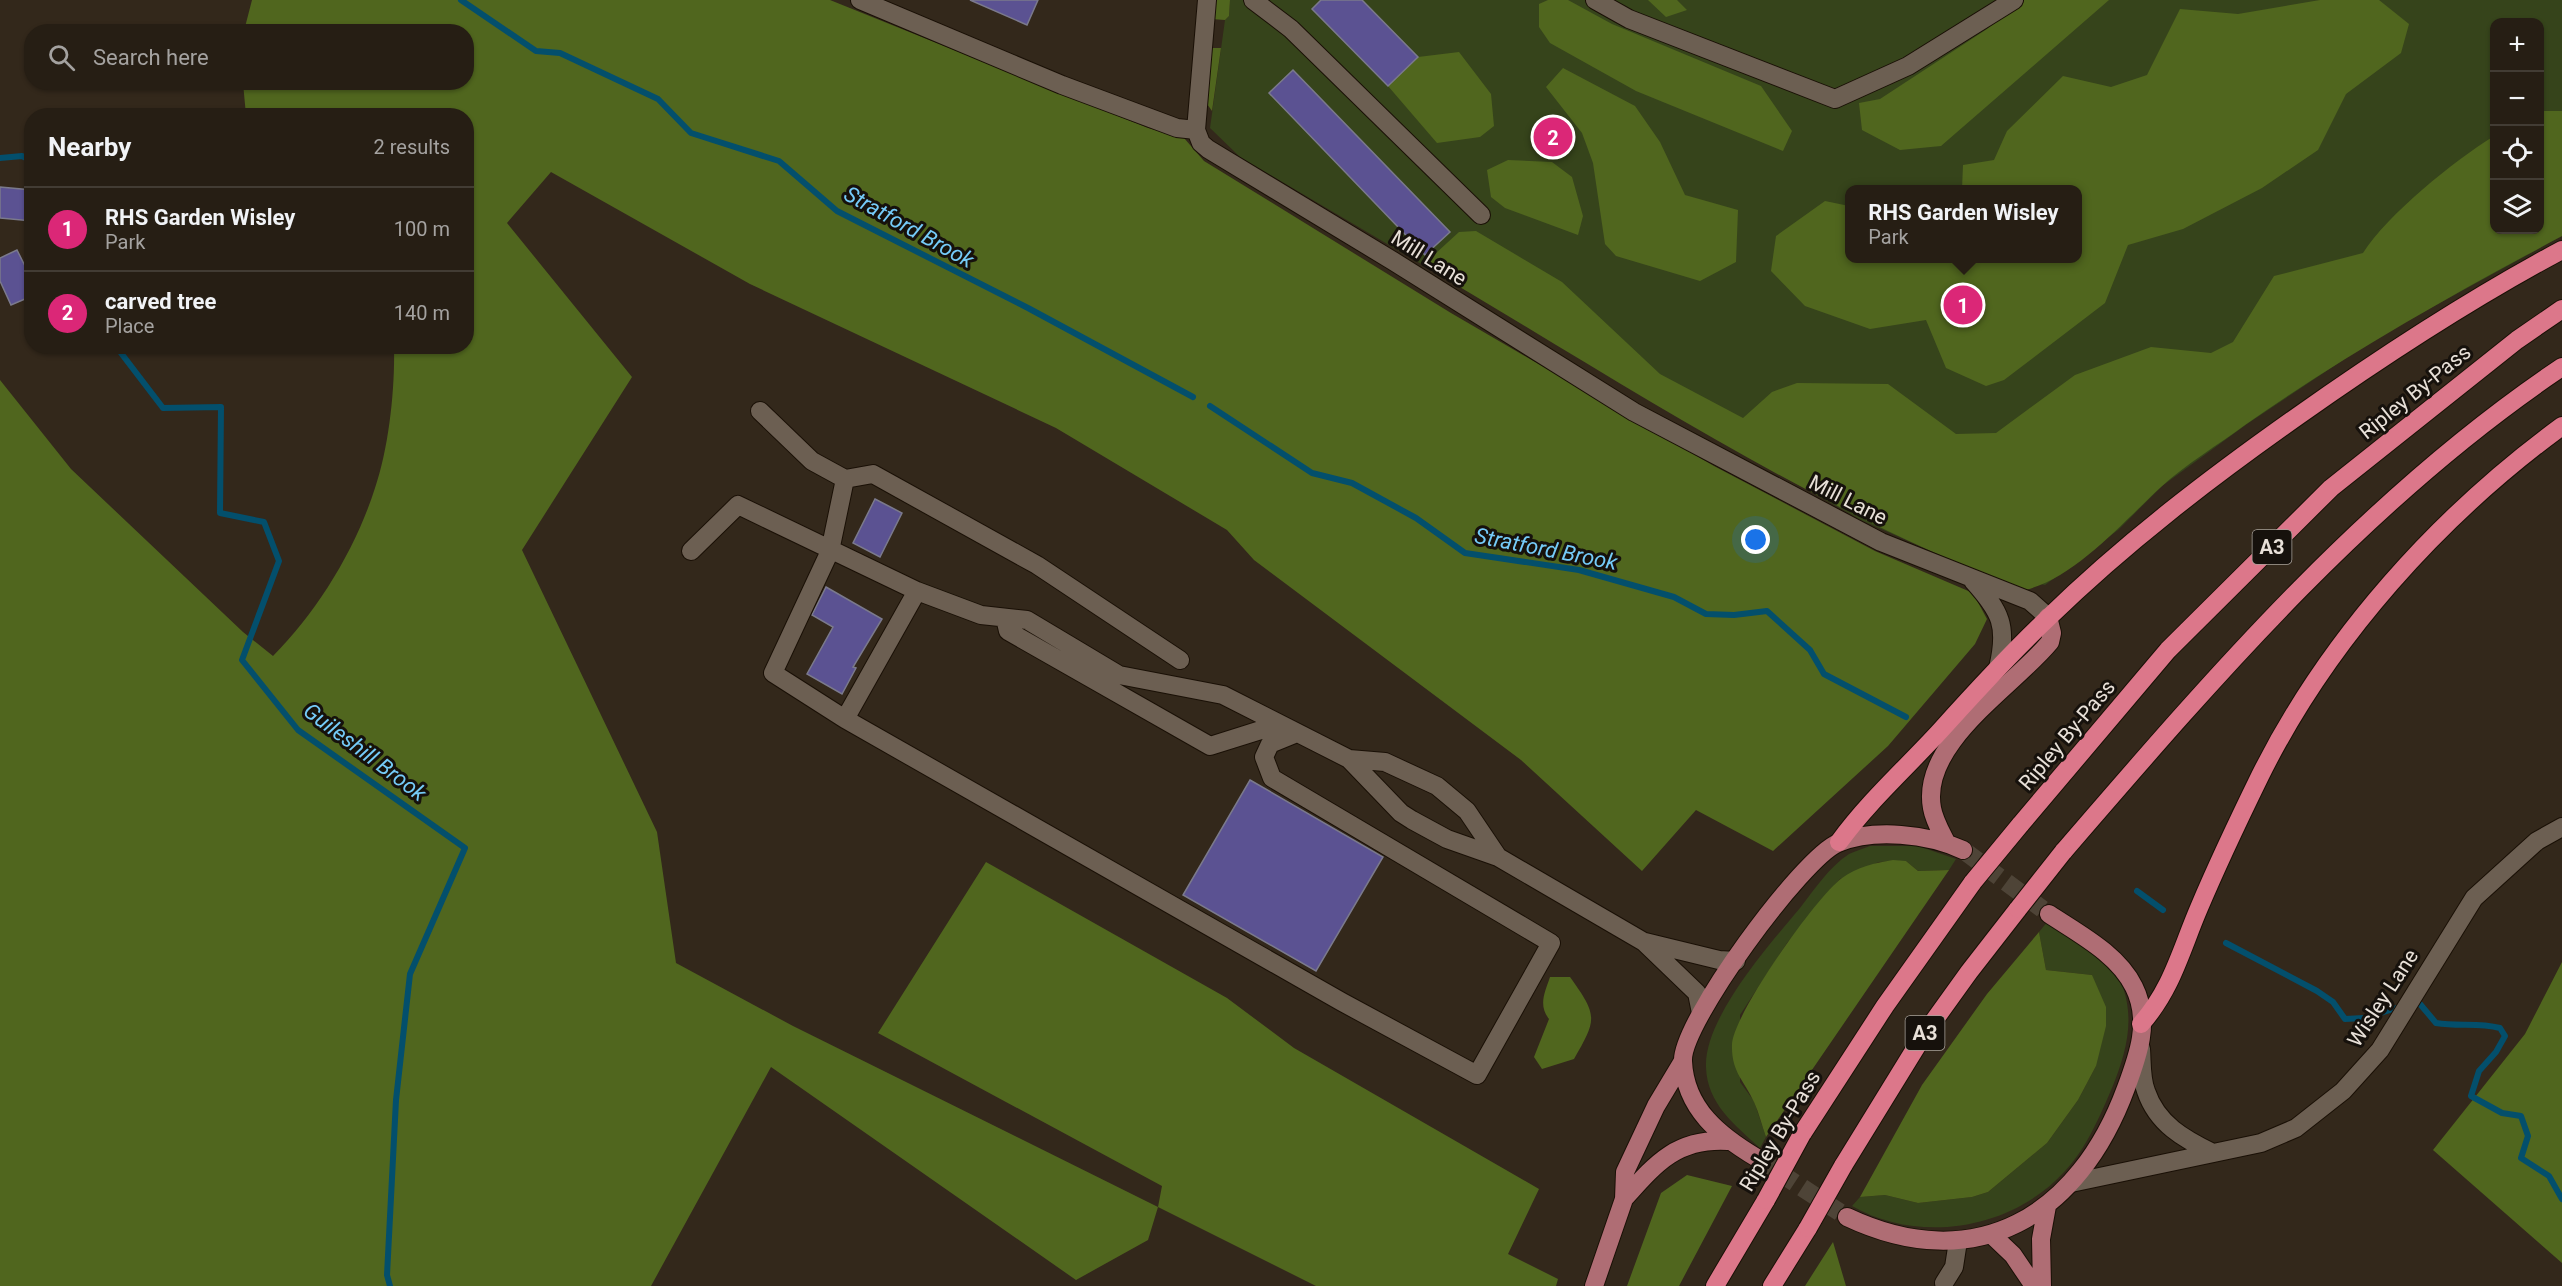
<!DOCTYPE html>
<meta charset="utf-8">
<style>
body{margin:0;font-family:Roboto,sans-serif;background:#322b22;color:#f1f3f6}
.controls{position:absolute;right:18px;top:18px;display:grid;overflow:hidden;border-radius:12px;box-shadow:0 2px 4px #0004}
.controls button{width:54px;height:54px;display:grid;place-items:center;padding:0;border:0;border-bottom:2px solid #423c34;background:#261e14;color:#f1f3f6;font:30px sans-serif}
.you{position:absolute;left:1756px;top:540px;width:21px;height:21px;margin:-15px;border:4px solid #fff;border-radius:50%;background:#1a73e8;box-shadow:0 0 0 9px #1a73e833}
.badge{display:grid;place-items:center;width:39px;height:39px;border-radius:50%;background:#db2777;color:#fff;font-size:20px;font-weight:700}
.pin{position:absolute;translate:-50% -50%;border:3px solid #fff;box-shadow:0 2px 6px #0006}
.popup{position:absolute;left:1845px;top:185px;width:237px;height:78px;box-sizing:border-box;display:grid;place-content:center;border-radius:12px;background:#261e14;filter:drop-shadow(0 2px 4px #0005);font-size:20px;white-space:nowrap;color:#a4a2a0}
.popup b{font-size:22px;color:#f1f3f6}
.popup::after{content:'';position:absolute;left:50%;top:100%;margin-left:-12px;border:12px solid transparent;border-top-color:#261e14}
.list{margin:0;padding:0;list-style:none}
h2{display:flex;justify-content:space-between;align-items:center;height:78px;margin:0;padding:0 24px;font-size:26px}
h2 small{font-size:20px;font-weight:400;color:#a4a2a0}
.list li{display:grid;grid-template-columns:39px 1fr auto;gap:18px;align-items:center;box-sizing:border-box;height:84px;padding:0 24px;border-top:2px solid #423c34}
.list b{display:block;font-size:22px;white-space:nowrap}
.list p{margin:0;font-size:20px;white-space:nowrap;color:#a4a2a0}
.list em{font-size:20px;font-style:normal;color:#a4a2a0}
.icon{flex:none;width:33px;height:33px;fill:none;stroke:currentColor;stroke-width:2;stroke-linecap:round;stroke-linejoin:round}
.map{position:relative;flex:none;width:2562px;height:1286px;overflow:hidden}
.search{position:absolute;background:#261e14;box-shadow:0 2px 4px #0004;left:24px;top:24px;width:450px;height:66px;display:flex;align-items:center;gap:15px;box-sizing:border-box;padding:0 21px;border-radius:24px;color:#a4a2a0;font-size:22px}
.panel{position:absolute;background:#261e14;box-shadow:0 2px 4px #0004;left:24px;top:108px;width:450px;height:246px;border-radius:24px}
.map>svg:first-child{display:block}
.green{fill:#36441b;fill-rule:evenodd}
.forest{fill:#50661e}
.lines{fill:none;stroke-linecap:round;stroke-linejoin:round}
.stream{stroke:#034f6c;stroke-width:6}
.building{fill:#5b5292;stroke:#7b7a8c;stroke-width:1.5}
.major-tunnel{stroke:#4e4437;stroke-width:18;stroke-dasharray:18 9;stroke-linecap:butt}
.minor-casing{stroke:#1a1006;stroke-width:20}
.major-casing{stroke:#1a1006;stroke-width:20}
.highway-casing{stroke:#1a1006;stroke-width:20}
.minor{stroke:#6c5f52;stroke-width:18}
.major{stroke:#af6d74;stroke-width:18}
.highway{stroke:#dc778a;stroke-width:18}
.highway-bridge-casing{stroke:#1a1006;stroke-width:20;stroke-linecap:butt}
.highway-bridge{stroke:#dc778a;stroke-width:18}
.labels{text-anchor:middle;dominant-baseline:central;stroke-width:6;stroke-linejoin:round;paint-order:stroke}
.shield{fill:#16110c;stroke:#a9a29b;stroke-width:1.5}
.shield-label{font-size:20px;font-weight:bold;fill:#e8e0d8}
.street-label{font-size:21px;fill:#e8e0d8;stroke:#16110c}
.water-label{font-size:22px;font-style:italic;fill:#75cbf8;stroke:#16110c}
</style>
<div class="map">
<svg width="2562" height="1286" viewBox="0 0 2562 1286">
<rect width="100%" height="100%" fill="#33281b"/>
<path class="green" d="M1230,0H2562V236L2376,338L2247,424L2162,486L2118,530L2045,585L1981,573L1863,521L1738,451L1240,157L1210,128L1225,20L1229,16ZM2494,22H2540V230H2494ZM1849,190H2077V258H1849Z
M1870,846H1918L1956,859L1949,870L1918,871L1906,861L1879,862L1840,879L1787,943L1740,1015V1082L1754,1101L1766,1137L1760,1148C1735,1125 1707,1104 1706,1067C1704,1018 1769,945 1800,908C1814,890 1829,867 1849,854C1855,851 1863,849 1870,846Z
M2048,921C2062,932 2116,969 2121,982C2136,1019 2126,1053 2112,1088C2100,1116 2086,1149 2065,1171C2013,1229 1920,1245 1852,1206L1860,1197L1885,1195L1918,1203L1972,1197L1988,1192L2047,1143L2078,1100L2096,1066L2092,975L2046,970L2039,932Z"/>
<path class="forest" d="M252,0H830L1148,128L1184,138L1204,161L1451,313L1714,466L1875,551L1973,593L1987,619L1975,644L1888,746L1773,851L1696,810L1642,871L1521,760L1254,560L1227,530L1056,428L750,284L551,172L507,223L632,377L522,550L657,832L676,963L793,1026L1158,1207L1162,1186L878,1033L986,862L1227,998L1294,1048L1539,1189L1508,1254L1558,1279L1556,1286H1316L1158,1207L1148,1240L1076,1280L771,1067L651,1286H0V380L71,469L243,632L273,656C318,611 356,548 375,488C389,447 395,389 394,347L466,346V116L246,115L243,83L466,82V32L244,31Z
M1212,0H1230L1229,16L1225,20L1211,19Z
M1548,0H1568L1612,24L1761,86L1792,131L1783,151L1636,91L1550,43L1539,27V4Z
M1648,0H1677L1687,10L1666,17Z
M2021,0H2109L1941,146L1900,150L1862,130L1859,103L1880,99L1987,29Z
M2320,0H2379L2409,24L2401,53L2346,94L2318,150L2262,188L2183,229L2128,245L2105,303L2004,380L1986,386L1946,368L1926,320L1870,329L1805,306L1771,271L1776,236L1825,201L1849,206V258H2077V190L1962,189L1963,165L1994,160L2007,131L2063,76L2111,87L2147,75L2180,9L2238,14Z
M1210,48H1221L1212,111L1205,101Z
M1459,52L1491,94L1494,126L1480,137L1437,143L1388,86L1418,57Z
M1563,68L1635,106L1660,142L1685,195L1738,210L1736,262L1700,281L1616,256L1605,244L1593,163L1582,133L1546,87Z
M2540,111H2562V236C2453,294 2346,354 2245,425C2218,445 2186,464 2161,487C2124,521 2074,579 2025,590C1813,510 1618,380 1423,265L1459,232L1476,231L1562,282L1660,374L1743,418L1772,392L1797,383L1888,384L1956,434L1996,433L2075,375L2151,347L2211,353L2233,342L2274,276L2363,253C2388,214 2454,161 2494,136V230H2540Z
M1508,160L1552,162L1572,177L1583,216L1578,235L1505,208L1491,197L1487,170Z
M1893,860L1906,861L1918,871L1949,870L1766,1137C1762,1126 1759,1113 1754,1102C1744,1080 1731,1072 1732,1044C1734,1013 1816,897 1842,878C1857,867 1875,863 1893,860Z
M2039,932L2046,970L2092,975L2106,1007V1026L2096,1066L2078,1100L2047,1143L1988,1192L1972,1197L1918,1203L1885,1195L1860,1197L1922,1085L1987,994Z
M2562,962V1263L2433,1150L2525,1034Z
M1550,977H1570C1598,1016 1597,1019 1574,1059L1542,1069L1534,1057L1549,1019C1538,1005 1545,992 1550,977Z
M1687,1175L1732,1186L1679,1286H1627L1661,1193Z
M1833,1242L1846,1286H1805Z"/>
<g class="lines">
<path class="stream" d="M461,0L536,51L560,53L658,99L691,133L779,161L837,211L1028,308L1193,397
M0,158L22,156L32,161
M121,346V353L163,408L221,407L220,513L264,522L279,561L242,660L298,730L465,848L410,974L396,1100L387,1275L390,1286
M1210,406L1312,473L1352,483L1416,518L1465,553L1579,570L1674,597L1706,614L1734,615L1767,611L1810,650L1824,674L1906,717
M2137,891L2163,910
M2226,943L2317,991L2333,1002L2345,1019L2364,1018L2403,1006
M2414,1004H2420L2436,1023C2459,1027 2477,1022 2500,1028L2505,1036L2496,1052L2479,1071L2471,1096L2502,1113L2521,1116L2528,1136L2521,1158L2549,1176L2562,1199"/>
</g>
<path class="building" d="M970,0H1038L1027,25Z
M1321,0H1362L1418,57L1388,86L1312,9Z
M1293,70L1450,232L1425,255L1269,93Z
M0,187L32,190V221L0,218Z
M17,250L32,280V296L11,305L0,281V258Z
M875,499L902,513L880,557L853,543Z
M826,587L882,619L853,667L856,668L842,694L807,674L833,627L812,615Z
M1250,780L1383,857L1316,971L1183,895Z"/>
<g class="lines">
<path class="major-tunnel" d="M1963,850L2049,914
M1757,1158L1847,1217"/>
<g class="minor-casing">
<path id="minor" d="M860,0L1062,85L1177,128L1196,130
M1207,0L1196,130L1201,143L1208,149L1393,261L1634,412L1881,542L2030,601L2048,617
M1253,0L1291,29L1481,215
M1595,0L1629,19L1835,99L1908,66L2014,0
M760,411L812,461L845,479
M691,551L738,505L917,591L981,615L1027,620L1119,675L1223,695L1349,759L1401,813L1412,820L1447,839L1498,857L1644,942L1697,993L1701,1013
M1973,581C2001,612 2008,626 1998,668
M917,591L845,719L1342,1002L1477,1075L1551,943L1272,778L1264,757L1270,744L1297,733
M1005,618L1008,631L1210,746L1280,724
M845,719L773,673L830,551L845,479L873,474L1037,565L1180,660
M1349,759L1385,762L1437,786L1467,811L1498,857
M1645,942L1719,960L1736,961
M2141,1049C2142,1062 2141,1079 2146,1091C2157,1124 2184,1139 2213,1153
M2071,1183L2261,1143L2296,1128L2343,1091L2380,1050L2474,898L2537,841L2562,827
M1944,1283L1954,1267L1958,1241"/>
</g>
<g class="major-casing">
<path id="major" d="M1946,842C1941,832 1934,820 1932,808C1920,743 2013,687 2050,642L2052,633L2048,617
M1757,1158C1720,1136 1685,1109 1683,1061C1681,1023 1802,858 1838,843C1874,828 1928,834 1963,850
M1624,1199C1656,1163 1677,1138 1728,1141
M1847,1217C1976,1278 2079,1216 2126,1088C2138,1056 2151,1021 2134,987C2118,954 2079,934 2049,914
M1992,1235L2013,1255L2034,1286
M1594,1286L1624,1199L1625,1172L1656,1106L1683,1061
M2042,1286L2041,1239L2047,1206"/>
</g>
<g class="highway-casing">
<path id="highway" d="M2020,825L2168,650L2331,488L2517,340L2562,309
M1839,842C1868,802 1906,768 1940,731C1975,692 2010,654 2048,618C2125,543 2210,478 2298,416C2383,356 2470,299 2562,250
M2063,852C2214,677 2368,497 2562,367
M2141,1024C2172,989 2181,950 2199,908C2218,863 2239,819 2260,776C2328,639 2439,516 2562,426
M1802,1134L1885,1006L1973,882
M1843,1166L1923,1036L1969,972L2018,909
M1715,1286L1766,1200
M1772,1286L1808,1228"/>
</g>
<use href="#minor" class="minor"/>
<use href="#major" class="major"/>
<use href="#highway" class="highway"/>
<g class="highway-bridge-casing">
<path id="highway-bridge" d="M1973,882L2020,825
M2018,909L2063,852
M1766,1200L1802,1134
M1808,1228L1843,1166"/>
</g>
<use href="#highway-bridge" class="highway-bridge"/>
</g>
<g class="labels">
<g class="shield">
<rect x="2252.5" y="530" width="39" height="34" rx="4.5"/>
<rect x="1905.5" y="1016" width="39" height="34" rx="4.5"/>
</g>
<g class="shield-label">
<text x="2272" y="547">A3</text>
<text x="1925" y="1033">A3</text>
</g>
<g class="street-label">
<text transform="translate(1429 258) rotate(32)">Mill Lane</text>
<text transform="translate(2415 392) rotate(-39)">Ripley By-Pass</text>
<text transform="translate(1848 500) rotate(27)">Mill Lane</text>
<text transform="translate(2067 735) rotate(-50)">Ripley By-Pass</text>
<text transform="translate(2383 998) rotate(-57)">Wisley Lane</text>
<text transform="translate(1780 1131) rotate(-59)">Ripley By-Pass</text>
</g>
<g class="water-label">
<text transform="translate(909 227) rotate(29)">Stratford Brook</text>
<text transform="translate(1546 549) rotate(11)">Stratford Brook</text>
<text transform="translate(365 752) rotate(37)">Guileshill Brook</text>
</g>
</g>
</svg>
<div class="controls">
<button>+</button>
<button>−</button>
<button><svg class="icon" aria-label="locate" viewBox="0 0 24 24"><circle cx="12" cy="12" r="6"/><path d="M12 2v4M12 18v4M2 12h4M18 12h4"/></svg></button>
<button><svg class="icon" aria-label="layers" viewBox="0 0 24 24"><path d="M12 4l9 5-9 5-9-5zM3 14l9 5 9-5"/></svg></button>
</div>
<div class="you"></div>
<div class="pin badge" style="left:1963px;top:305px">1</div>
<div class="popup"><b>RHS Garden Wisley</b>Park</div>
<div class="pin badge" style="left:1553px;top:137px">2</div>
<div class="search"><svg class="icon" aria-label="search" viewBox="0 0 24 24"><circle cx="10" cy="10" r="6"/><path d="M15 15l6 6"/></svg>Search here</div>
<section class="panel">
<h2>Nearby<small>2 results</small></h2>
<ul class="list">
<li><span class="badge">1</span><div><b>RHS Garden Wisley</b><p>Park</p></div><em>100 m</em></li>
<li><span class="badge">2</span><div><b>carved tree</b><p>Place</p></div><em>140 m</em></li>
</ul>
</section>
</div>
